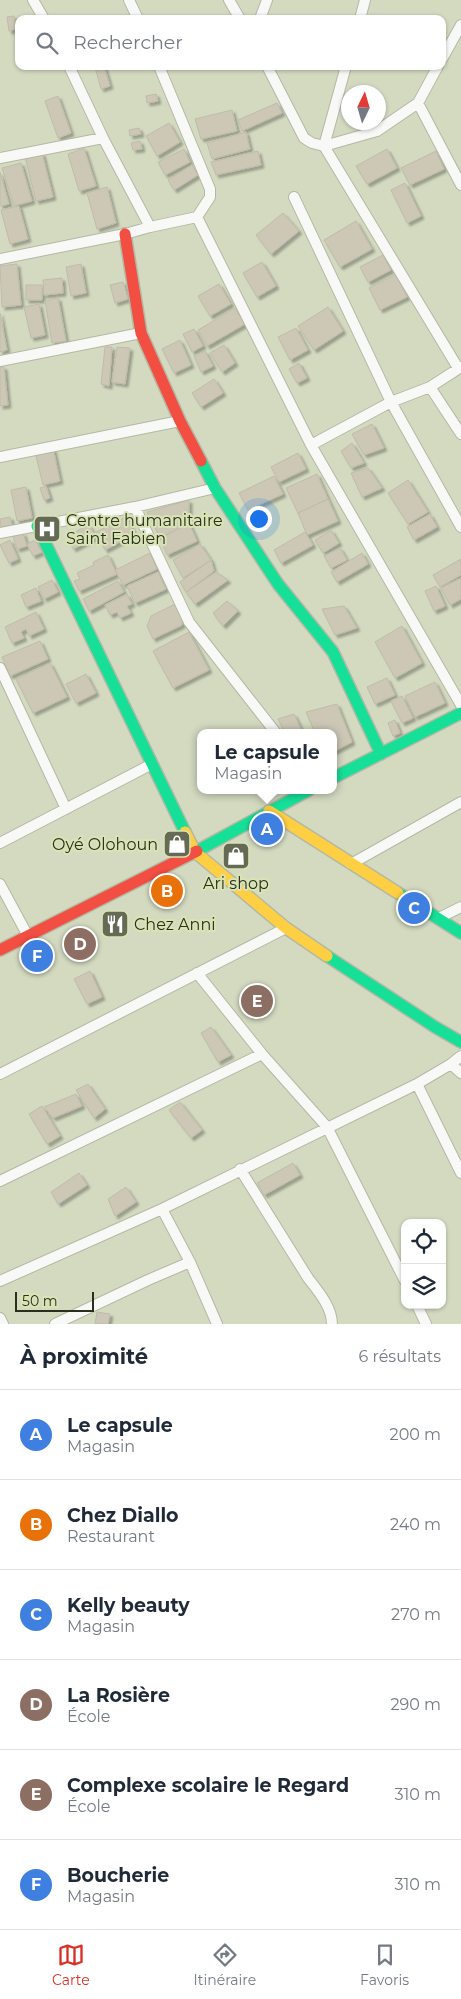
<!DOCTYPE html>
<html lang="fr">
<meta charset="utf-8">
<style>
body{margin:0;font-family:Montserrat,sans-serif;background:#f6f6f7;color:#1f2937}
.controls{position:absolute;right:15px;bottom:15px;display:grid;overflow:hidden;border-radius:10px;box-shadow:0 1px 4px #0004}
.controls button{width:45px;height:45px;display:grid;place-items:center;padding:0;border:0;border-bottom:1px solid #e0e1e3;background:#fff;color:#1f2937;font:25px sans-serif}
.compass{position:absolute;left:341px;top:85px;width:45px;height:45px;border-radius:50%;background:#fff;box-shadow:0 1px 4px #0004;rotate:5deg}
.scale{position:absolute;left:15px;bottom:12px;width:79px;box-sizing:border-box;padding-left:5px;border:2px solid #2a2e1c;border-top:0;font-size:14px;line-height:18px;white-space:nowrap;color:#2a2e1c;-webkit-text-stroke:4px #d8e4b5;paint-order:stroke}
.you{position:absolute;left:258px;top:518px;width:18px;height:18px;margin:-12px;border:4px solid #fff;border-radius:50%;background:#1a73e8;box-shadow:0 0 0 8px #1a73e833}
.badge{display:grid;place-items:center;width:32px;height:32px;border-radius:50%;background:#d93025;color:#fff;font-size:16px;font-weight:700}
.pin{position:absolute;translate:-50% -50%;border:2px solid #fff;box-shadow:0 1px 5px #0006}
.popup{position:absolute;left:197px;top:729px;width:140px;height:65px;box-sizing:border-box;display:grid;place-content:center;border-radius:10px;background:#fff;filter:drop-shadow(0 1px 4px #0005);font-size:16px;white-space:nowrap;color:#747a83}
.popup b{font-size:19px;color:#1f2937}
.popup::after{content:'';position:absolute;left:50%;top:100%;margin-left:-10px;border:10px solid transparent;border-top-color:#fff}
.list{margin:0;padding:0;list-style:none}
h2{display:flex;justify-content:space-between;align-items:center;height:65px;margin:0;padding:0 20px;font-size:21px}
h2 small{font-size:16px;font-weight:400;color:#747a83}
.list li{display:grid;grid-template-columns:32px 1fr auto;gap:15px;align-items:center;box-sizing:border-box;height:90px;padding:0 20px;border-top:1px solid #e0e1e3}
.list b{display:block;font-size:19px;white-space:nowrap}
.list p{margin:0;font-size:16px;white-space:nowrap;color:#747a83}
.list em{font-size:16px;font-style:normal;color:#747a83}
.icon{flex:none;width:28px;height:28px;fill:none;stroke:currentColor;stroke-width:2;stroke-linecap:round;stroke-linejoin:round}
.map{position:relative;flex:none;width:461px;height:1324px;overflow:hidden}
.search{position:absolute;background:#fff;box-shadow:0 1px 4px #0004;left:15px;right:15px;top:15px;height:55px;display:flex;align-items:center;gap:12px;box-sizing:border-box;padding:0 18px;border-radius:10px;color:#747a83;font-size:19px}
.sheet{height:605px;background:#fff}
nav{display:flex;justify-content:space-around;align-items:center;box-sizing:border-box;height:70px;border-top:1px solid #e0e1e3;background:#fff;font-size:14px;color:#747a83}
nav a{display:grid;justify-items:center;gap:2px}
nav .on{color:#d93025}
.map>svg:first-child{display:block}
.building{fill:#cdc8b6;stroke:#c0bbaa;filter:url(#shadow)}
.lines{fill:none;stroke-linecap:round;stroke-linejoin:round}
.street-casing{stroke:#b3b8a4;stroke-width:12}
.fast-casing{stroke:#b3b8a4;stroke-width:14}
.slow-casing{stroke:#b3b8a4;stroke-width:14}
.jam-casing{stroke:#b3b8a4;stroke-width:14}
.street{stroke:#f8f9f6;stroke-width:10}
.fast{stroke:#16e098;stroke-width:11}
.slow{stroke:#ffcf43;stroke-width:11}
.jam{stroke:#f24e42;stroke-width:11}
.labels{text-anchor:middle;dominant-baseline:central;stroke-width:4;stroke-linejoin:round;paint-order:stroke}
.poi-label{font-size:16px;fill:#2a2e1c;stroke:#d8e4b5;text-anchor:start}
</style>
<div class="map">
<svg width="461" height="1324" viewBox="0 0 461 1324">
<defs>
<filter id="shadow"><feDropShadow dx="3" dy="3" stdDeviation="1" flood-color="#0004"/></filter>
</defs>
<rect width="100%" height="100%" fill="#d3dac0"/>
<path class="building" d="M14,16L16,29L9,31L7,17Z
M104,66L110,86L101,89L95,67Z
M156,94L158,101L147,103L146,96Z
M58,96L71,133L58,138L45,101Z
M277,103L282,113L242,131L238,120Z
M232,110L237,131L201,139L195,119Z
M169,123L180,142L157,156L146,136Z
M139,128L141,134L130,136L129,130Z
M246,132L250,149L212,159L207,143Z
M140,141L142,149L133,150L131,143Z
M84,148L96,186L79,191L68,154Z
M184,149L190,162L165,175L158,162Z
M387,149L397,168L367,184L356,166Z
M258,151L261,165L216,175L211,162Z
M436,151L444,169L410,185L401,168Z
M42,153L53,197L36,201L25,157Z
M21,163L32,201L14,206L2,168Z
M192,165L198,175L174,190L168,180Z
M0,172L9,204L0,206Z
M405,183L421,216L407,223L391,190Z
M107,187L116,223L97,229L87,193Z
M19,206L28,239L10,244L1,210Z
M283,213L299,231L271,254L256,235Z
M356,221L372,249L340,267L324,240Z
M383,255L391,270L368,282L360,267Z
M262,262L276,286L257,297L243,273Z
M17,264L21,305L2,307L0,266Z
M81,264L86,293L71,296L66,267Z
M396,274L407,297L380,310L369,288Z
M62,278L63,293L44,295L43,280Z
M123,282L128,299L115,303L110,285Z
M219,284L231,304L210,316L198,296Z
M26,285H42V300H26Z
M58,298L66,341L52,343L45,301Z
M39,304L45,335L31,338L24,307Z
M328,307L343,331L314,350L298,326Z
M235,308L245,324L207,346L198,330Z
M0,313L7,350L0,352Z
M296,328L308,350L290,360L278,337Z
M194,329L203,346L192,352L183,334Z
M180,340L191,365L174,373L162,349Z
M224,345L235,363L222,372L210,353Z
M105,347H112L109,386L101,384Z
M117,347L130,348L125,384L112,382Z
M205,351L213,366L201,372L194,356Z
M299,363L307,378L297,383L289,369Z
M0,367H4L8,405L0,406Z
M214,379L223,393L201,407L192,393Z
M372,424L384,448L364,455L352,434Z
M352,443L364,463L351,468L341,451Z
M53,448L60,481L43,485L35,452Z
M298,453L306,469L279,482L271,467Z
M368,468L382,488L362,497L351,473Z
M317,474L328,499L298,513L286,488Z
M274,476L283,494L248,510L239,493Z
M408,480L428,512L408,524L388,493Z
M46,486L50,498L44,500L40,488Z
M26,487L32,518L17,521L11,490Z
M328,499L338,521L307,535L298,513Z
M189,500V523L160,538L147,512Z
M430,514L437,527L414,540L407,527Z
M10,517L12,525L1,527L0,519Z
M126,517L135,534L105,550L96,532Z
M189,523L197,541L167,555L160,538Z
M89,525L96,537L73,549L67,536Z
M331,530L339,543L323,553L315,540Z
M305,532L313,545L281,563L274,550Z
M23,533L27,546L17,549L13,536Z
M10,540L18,559L9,563L0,545Z
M35,540L42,552L33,556L27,544Z
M200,544L211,560L183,578L173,560Z
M340,548L347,560L331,568L324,556Z
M150,553L157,569L123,585L115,570Z
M362,553L368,564L337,582L331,572Z
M108,555L117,574L79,591L74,581L80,579L77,573L94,565L93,562Z
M461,559V575L440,587L433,575Z
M211,560L214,571L186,592L180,582Z
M158,572L166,589L135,603L127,586Z
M216,572L228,580L195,604L186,592Z
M461,578V599L450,605L441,588Z
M52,580L58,592L44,599L38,587Z
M118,581L124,592L89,611L83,599Z
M436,586L445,606L434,611L425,591Z
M36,588L41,601L26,607L21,595Z
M127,594L132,604L127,606L131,613L120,618L117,612L110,615L105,605Z
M227,601L238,611L223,626L213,613Z
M177,603L182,612V625L153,639L147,626L151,616Z
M344,606L357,628L335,635L322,609Z
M36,612L44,629L29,636L26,629L21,632L24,638L12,643L5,627Z
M402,626L422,663L395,678L375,642Z
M189,632L209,670L173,688L153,651Z
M40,641L48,659L10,676L2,657Z
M50,663L67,697L33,713L16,679Z
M86,674L96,693L76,703L66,684Z
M387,678L395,695L375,704L367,687Z
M435,682L445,703L415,717L405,696Z
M402,696L413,718L402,723L391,701Z
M337,704L352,742L333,752V733H315L306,712Z
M294,714L302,731L299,733H285L278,719Z
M395,720L400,733L393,736L388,723Z
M90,971L102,997L87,1004L74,979Z
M211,1027L231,1055L218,1062L201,1033Z
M88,1084L105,1109L94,1118L76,1090Z
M76,1094L82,1106L53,1118L44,1107Z
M180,1102L202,1130L191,1138L169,1110Z
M42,1106L60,1136L47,1144L29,1114Z
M293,1163L300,1175L264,1195L257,1183Z
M79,1173L87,1185L58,1204L51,1192Z
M126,1187L136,1202L115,1216L108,1199Z
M97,1312L110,1314L108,1324H95Z"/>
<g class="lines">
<g class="street-casing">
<path id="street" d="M33,0L44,19
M129,0L138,19
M229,0L240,19
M260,19L267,0
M360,19L365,0
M442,59L461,25
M69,66L103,138L150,227
M267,66L304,138L312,143L324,146L458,368
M418,103L461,185
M324,146L377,131L418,103L438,66
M324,146L346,66
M0,158L103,138
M294,197L391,402L461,527
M197,217L311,445L461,705
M0,259L125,234L150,227L197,217L210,197V189L159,66
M0,361L141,333
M430,387L461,434
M311,445L391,402L430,387L461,367
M0,457L180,421
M135,507L189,622L276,733
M0,533L135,507L215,488
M0,668L66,809
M0,843L152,764
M351,864L461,802
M0,884L28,936
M439,918L461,907
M197,973L262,1054L327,1127L405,1281
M461,1056L451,1064L461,1073
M0,1074L286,928
M417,1084L461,1173
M240,1169L308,1278C318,1291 332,1307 332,1324
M0,1181L262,1054
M162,1209L190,1262L217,1324
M0,1281L162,1209L417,1084L451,1064
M417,1305L426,1324
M0,1318L3,1324
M55,1324L148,1280L190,1262"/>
</g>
<g class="fast-casing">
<path id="fast" d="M201,461L215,488L278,584L333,652L381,754
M37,526L185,832
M333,778L461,713
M197,851L309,790
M398,893L461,933
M327,956L435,1027L461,1042"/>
</g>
<g class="slow-casing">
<path id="slow" d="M269,811L398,893
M185,832L195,852L286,928L327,956"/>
</g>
<g class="jam-casing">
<path id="jam" d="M125,234L141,333L180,421L201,461
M0,950L197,851"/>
</g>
<use href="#street" class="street"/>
<use href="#fast" class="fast"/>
<use href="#slow" class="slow"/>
<use href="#jam" class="jam"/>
</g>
<defs>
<g id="hospital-square" transform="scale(1.4375)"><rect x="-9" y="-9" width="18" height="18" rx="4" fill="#656a55" stroke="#d8e4b5"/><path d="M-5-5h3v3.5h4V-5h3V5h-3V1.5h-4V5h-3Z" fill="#fff"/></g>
<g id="shop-square" transform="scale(1.4375)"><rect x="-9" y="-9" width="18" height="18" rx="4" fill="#656a55" stroke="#d8e4b5"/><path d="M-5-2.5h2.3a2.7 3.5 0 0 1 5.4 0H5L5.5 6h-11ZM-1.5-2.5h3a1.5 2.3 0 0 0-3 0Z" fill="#fff"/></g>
<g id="restaurant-square" transform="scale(1.4375)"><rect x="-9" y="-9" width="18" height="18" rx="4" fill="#656a55" stroke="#d8e4b5"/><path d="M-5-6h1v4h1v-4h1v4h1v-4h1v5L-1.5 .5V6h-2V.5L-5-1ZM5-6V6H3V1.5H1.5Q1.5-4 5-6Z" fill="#fff"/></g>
</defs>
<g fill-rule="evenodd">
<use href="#hospital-square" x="47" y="529"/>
<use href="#shop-square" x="177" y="844"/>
<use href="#shop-square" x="236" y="856"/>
<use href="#restaurant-square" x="115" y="924"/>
</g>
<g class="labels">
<g class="poi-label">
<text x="66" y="520">Centre humanitaire<tspan x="66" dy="18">Saint Fabien</tspan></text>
<text x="158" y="844" text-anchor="end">Oyé Olohoun</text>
<text x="236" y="883" text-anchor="middle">Ari shop</text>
<text x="134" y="924">Chez Anni</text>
</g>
</g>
</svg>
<div class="controls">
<button><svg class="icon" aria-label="locate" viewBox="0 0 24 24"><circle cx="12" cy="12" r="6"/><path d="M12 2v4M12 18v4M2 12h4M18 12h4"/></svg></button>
<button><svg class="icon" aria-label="layers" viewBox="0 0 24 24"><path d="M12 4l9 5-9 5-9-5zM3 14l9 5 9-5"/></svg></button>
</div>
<svg class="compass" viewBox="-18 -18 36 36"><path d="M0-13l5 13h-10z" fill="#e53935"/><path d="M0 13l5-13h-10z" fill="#747a83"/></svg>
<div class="scale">50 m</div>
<div class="you"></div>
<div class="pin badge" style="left:267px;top:829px;background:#3f7fe0">A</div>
<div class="popup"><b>Le capsule</b>Magasin</div>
<div class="pin badge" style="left:167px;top:891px;background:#e8710a">B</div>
<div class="pin badge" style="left:414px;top:908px;background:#3f7fe0">C</div>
<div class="pin badge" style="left:80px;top:944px;background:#8d6e63">D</div>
<div class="pin badge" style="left:257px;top:1001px;background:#8d6e63">E</div>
<div class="pin badge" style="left:37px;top:956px;background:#3f7fe0">F</div>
<div class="search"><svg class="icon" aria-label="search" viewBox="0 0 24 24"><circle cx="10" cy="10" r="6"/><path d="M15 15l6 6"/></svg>Rechercher</div>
</div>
<section class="sheet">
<h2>À proximité<small>6 résultats</small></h2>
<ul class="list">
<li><span class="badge" style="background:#3f7fe0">A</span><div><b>Le capsule</b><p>Magasin</p></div><em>200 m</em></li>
<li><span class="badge" style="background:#e8710a">B</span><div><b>Chez Diallo</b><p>Restaurant</p></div><em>240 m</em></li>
<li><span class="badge" style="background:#3f7fe0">C</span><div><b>Kelly beauty</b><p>Magasin</p></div><em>270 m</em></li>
<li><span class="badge" style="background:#8d6e63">D</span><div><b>La Rosière</b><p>École</p></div><em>290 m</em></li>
<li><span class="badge" style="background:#8d6e63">E</span><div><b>Complexe scolaire le Regard</b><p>École</p></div><em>310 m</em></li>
<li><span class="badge" style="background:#3f7fe0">F</span><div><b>Boucherie</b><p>Magasin</p></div><em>310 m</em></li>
</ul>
</section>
<nav>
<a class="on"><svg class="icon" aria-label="map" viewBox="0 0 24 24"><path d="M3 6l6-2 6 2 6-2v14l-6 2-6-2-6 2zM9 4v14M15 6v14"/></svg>Carte</a>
<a><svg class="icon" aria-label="directions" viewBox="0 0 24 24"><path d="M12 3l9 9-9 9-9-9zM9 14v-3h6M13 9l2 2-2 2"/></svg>Itinéraire</a>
<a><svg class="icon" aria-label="saved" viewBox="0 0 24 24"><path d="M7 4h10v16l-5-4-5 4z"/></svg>Favoris</a>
</nav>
